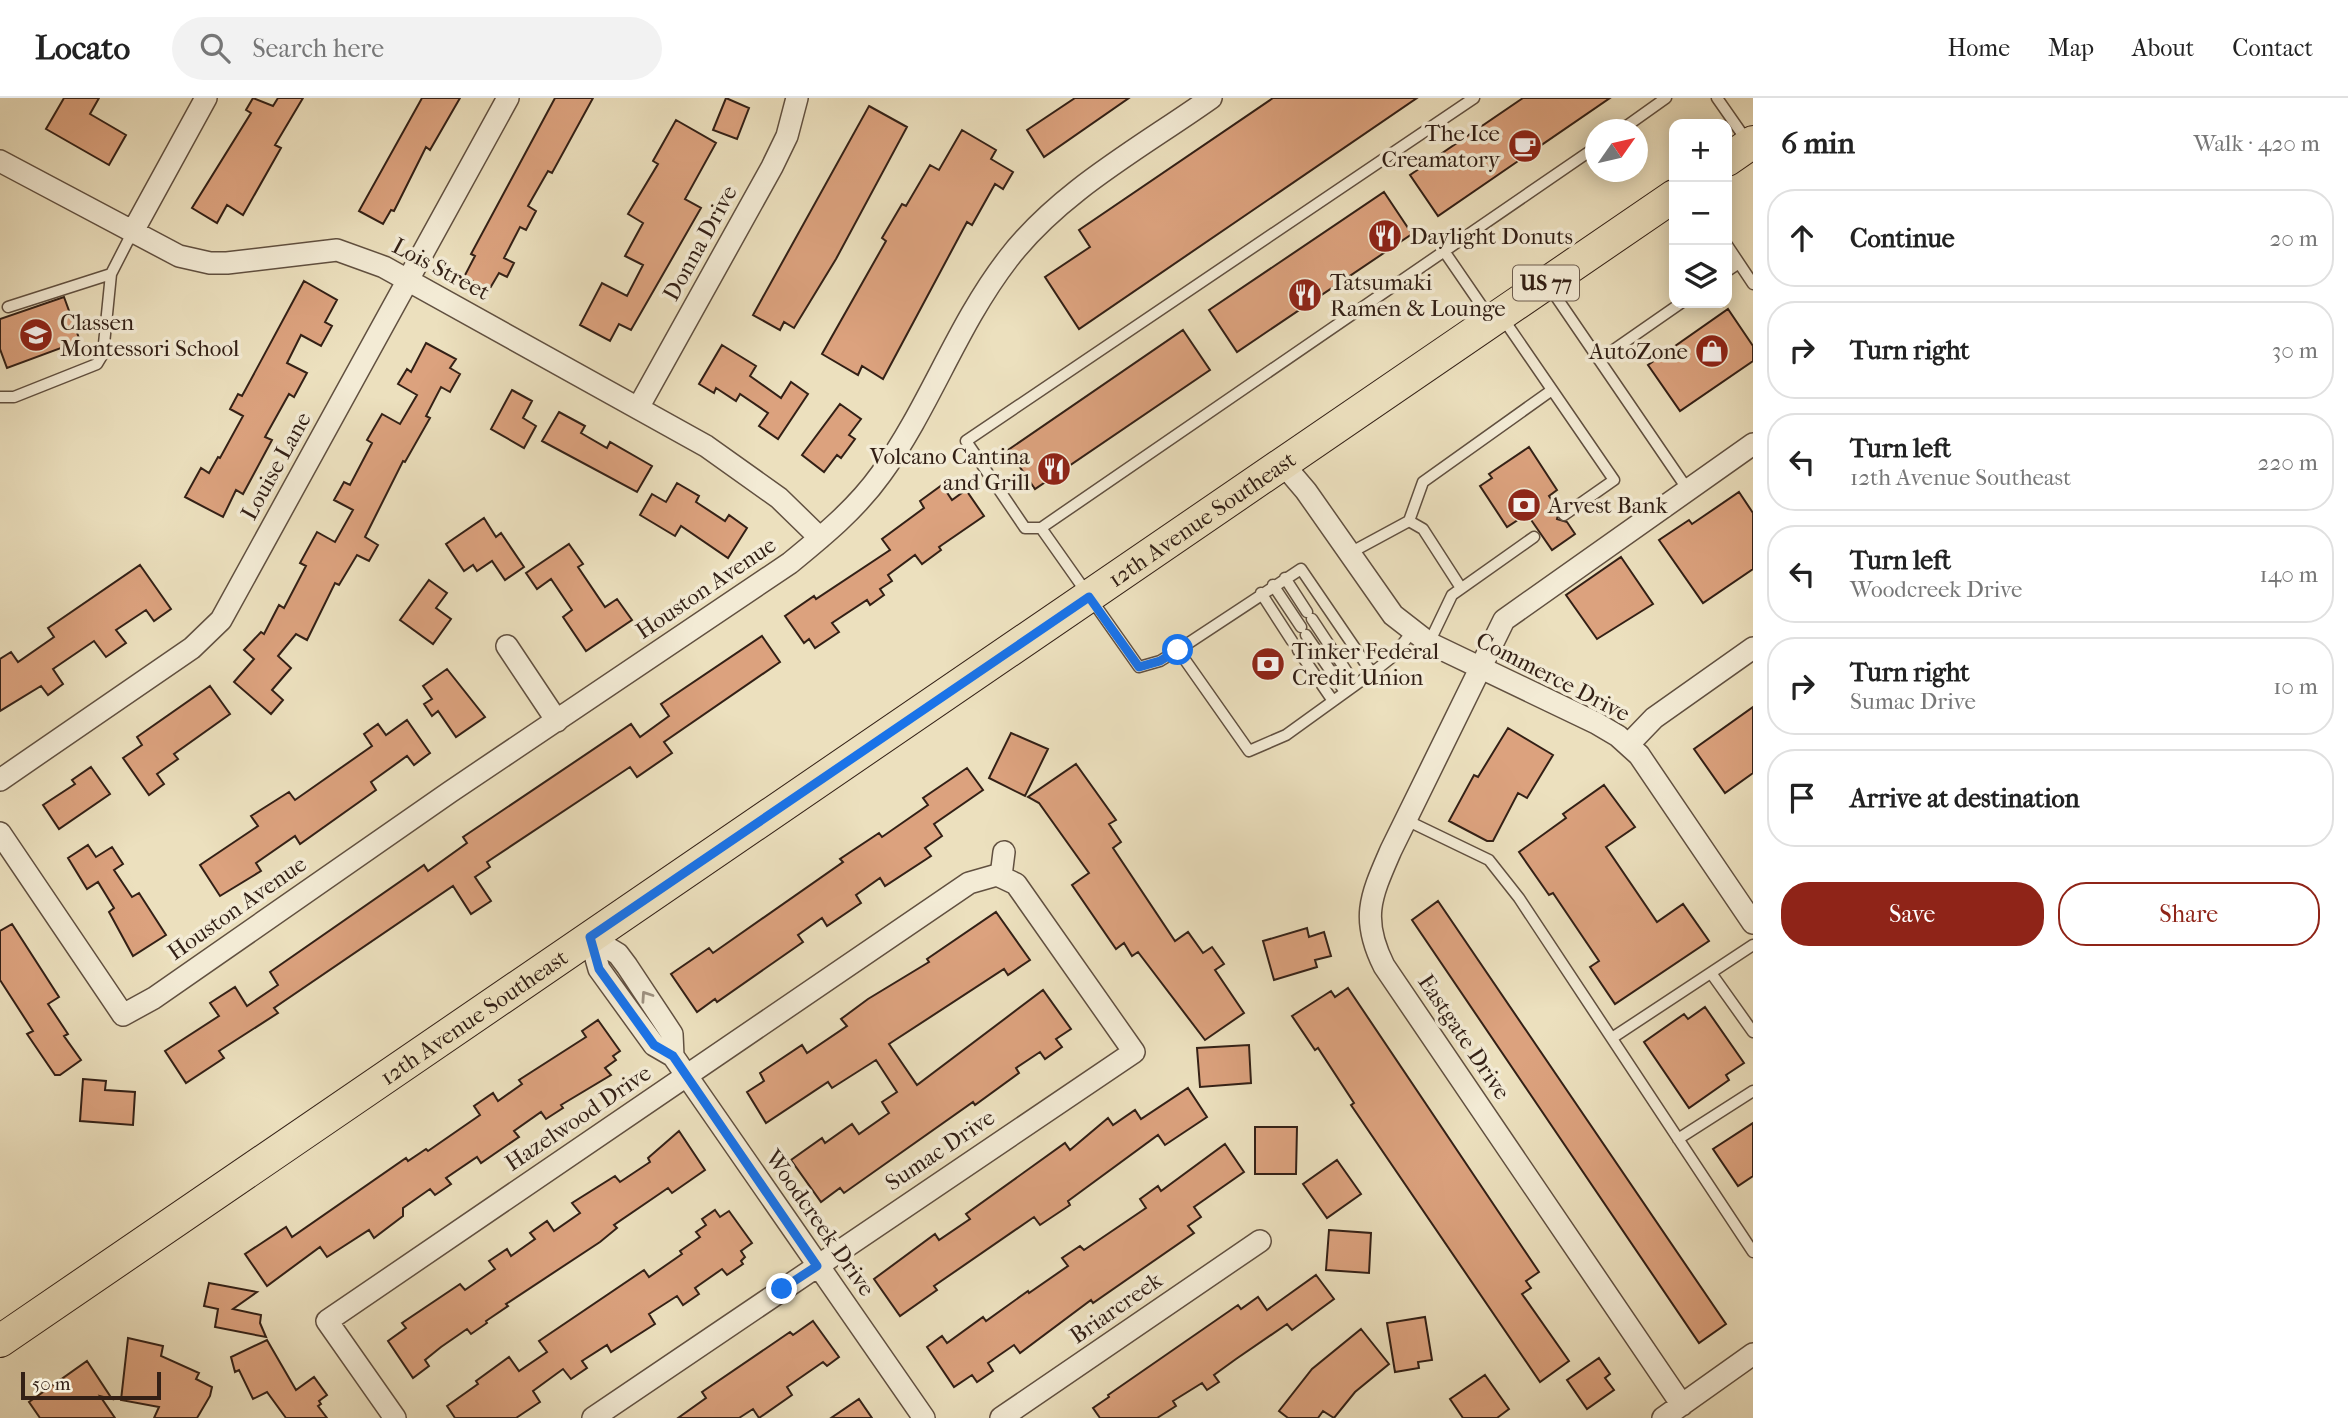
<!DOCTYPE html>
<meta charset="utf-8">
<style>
body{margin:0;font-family:"IM FELL French Canon",serif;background:#f2f2f2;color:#222}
.controls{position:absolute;right:21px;top:21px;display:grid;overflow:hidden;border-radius:14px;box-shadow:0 4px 18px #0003}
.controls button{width:63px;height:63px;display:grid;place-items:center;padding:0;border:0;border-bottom:2px solid #e0e0e0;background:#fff;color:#222;font:35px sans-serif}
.compass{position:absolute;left:1585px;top:21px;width:63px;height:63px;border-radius:50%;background:#fff;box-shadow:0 4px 18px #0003;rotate:56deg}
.scale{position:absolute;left:21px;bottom:18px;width:140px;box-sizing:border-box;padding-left:7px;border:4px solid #332016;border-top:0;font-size:19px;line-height:24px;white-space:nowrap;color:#332016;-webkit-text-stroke:5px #f3ebd5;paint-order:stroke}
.stop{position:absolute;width:21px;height:21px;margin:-16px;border:5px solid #1a73e8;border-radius:50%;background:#fff}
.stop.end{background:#1a73e8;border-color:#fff;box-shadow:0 2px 7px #0008}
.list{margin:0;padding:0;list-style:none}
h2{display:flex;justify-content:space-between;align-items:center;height:91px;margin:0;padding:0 28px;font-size:30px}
h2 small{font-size:23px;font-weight:400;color:#767676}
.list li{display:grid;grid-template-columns:46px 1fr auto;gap:21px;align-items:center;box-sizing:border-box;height:98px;margin:0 14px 14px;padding:0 14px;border:2px solid #e0e0e0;border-radius:28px}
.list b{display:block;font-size:26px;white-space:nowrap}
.list p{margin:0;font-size:23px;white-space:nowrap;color:#767676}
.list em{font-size:23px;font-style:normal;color:#767676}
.actions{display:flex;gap:14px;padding:21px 28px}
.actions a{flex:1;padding:16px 0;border:2px solid #8f2418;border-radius:28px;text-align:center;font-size:24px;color:#8f2418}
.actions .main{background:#8f2418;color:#fff}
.icon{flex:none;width:38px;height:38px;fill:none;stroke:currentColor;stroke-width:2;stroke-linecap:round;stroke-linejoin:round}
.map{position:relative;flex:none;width:1753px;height:1320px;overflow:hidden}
header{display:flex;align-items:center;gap:42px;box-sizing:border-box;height:98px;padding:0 35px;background:#fff;border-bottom:2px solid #e0e0e0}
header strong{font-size:33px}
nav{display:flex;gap:38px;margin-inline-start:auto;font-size:24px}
.search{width:490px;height:63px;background:#f2f2f2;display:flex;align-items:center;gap:18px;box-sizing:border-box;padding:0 24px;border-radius:38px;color:#767676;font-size:26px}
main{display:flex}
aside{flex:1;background:#fff}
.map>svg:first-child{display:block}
.building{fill:#dca27e;stroke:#332016;stroke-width:2}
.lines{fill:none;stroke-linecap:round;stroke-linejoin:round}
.lane-casing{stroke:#615040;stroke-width:13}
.street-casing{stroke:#615040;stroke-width:24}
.primary-casing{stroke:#332016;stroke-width:34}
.lane{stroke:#f3ebd5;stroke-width:10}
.street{stroke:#f3ebd5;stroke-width:21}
.primary{stroke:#ece0be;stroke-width:32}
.oneway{stroke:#9d907f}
.route{stroke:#1a73e8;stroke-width:9}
.labels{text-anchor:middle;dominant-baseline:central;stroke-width:7;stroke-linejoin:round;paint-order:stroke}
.shield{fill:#f3ebd5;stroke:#6d5d4f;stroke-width:2}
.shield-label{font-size:21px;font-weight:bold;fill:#332016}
.poi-label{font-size:23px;fill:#332016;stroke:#f3ebd5;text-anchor:start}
.street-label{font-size:23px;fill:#332016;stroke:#f3ebd5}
</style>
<header>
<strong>Locato</strong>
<div class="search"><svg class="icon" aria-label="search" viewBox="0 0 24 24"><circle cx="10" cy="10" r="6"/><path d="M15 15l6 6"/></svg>Search here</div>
<nav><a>Home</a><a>Map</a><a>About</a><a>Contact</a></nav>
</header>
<main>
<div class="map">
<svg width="1753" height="1320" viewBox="0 0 1753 1320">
<rect width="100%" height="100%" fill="#ece0be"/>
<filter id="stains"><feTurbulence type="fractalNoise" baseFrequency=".00286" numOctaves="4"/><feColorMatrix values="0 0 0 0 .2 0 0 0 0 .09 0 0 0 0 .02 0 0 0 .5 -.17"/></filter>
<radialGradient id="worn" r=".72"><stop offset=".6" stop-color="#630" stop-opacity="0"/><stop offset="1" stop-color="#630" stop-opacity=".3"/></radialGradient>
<path class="building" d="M64,0H99L90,16L126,37L109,67L46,31Z
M253,0L273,8L278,0H303L275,47L281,50L243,117L227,107L217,125L192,110L251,15L246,12Z
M422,0H460L430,52L426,49L394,113L391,112L383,126L359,113Z
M555,0H593L552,75L548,73L528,108L536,113L526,132L520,129L504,160L514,165L507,179L499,175L489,192L464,179L475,158L471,156Z
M726,0L749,10L737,41L713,32Z
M1075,0H1129L1044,59L1027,32Z
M1273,0H1417L1079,231L1045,179L1090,149L1079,132Z
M1523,0H1610L1438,118L1410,77Z
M869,8L907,29L836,161L794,230L784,224L780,232L753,217Z
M676,22L716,45L685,101L701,110L631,232L619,226L610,243L580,227L602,185L627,198L643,167L625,158L643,125L628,116L658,66L653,63Z
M962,32L996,52L991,61L1013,74L1003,91L995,86L972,127L967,124L883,281L862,268L858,277L822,256L886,143L882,140L902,106L906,108L930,67L939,72Z
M1384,94L1412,136L1237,254L1209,212Z
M304,183L337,202L325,224L332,228L321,248L301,237L287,265L307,275L294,299L289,296L265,339L272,342L243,396L236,392L223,419L185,399L201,370L209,375L218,359L220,360L243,318L230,311L238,296L242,298Z
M64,199L80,243L7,270L0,251V221Z
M1728,211L1753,248V263L1680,313L1648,267Z
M1183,232L1210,272L1035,391L1008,352Z
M426,245L456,261L450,270L460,276L450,294L441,289L426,318L430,320L405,364L403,363L365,439L378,447L369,463L357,457L339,487L335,485L307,542L296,536L278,558L291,570L272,592L283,602L271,616L234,584L254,561L244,552L261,534L264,536L279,507L284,510L306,468L300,465L317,434L335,444L353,412L334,402L344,384L350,387L372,345L367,342L382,316L400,326L417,297L398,286L407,271L411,274Z
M722,247L756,268L750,278L781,300L791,284L808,296L778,341L759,328L768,315L740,296L736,303L716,290L714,295L699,286Z
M512,292L532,303L523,320L536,328L524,350L491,331Z
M840,306L861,321L849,337L855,341L841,360L837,357L824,374L802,357Z
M559,314L585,328L581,335L607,350L610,344L652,368L637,394L542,343Z
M1529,349L1557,392L1549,398L1559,412L1557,421L1567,424L1575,436L1552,452L1527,416L1507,429L1480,388L1492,380L1489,376Z
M677,385L699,398L696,404L725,423L729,417L747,430L728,460L681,428L675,438L640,417L652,396L666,404Z
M942,387L952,402L966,392L984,418L939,449L941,452L922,466L915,457L888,477L892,483L880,491L884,497L870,507L867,502L832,525L839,534L815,550L809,541L804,545L785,518L814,498L816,501L890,452L882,441L924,410L920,403Z
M1739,394L1753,415V471L1703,505L1659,442L1689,422L1692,426Z
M484,420L496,439L501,435L524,469L505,482L492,463L477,473L473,467L464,473L446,446Z
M569,446L583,466L578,469L605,509L617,501L632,522L586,553L563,519L572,512L551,481L537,491L526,475Z
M1621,459L1653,506L1597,541L1566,497Z
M140,467L171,511L154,523L146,512L116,532L126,545L106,559L94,543L53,571L63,586L48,597L41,588L0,613V561L11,554L18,564L54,539L48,530Z
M429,482L447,495L436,510L451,521L433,546L400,522Z
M762,538L780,564L664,644L672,655L637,679L630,669L487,764L490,769L475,779L491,803L471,816L453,788L274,910L278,915L219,953L224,960L186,985L165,953L219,918L210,905L235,889L247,908L278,887L270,874L424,767L428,773L467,745L463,739L631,626L640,639L669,618L661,606Z
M447,571L485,619L456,639L438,613L432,618L424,606L432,601L423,588Z
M210,588L230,616L174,656L178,661L157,676L164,686L149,697L123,660L142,647L137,639Z
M1753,609V675L1725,695L1694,651Z
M407,622L430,655L414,667L407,658L371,684L376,692L300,746L295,738L256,765L261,773L220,798L200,767L258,728L251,718L289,694L295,702L372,648L364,636L378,626L386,637Z
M1508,630L1553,657L1527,700L1518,695L1493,743H1487L1449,723L1474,677L1478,679Z
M1011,635L1048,651L1025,698L989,680Z
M1076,666L1116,722L1109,726L1121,744L1113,750L1175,843L1188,834L1203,855L1212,849L1224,866L1215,872L1244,915L1205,942L1138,854L1132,858L1124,845L1116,851L1072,787L1089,775L1039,705L1028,699Z
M91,669L110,696L59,731L43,707L75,686L72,682Z
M967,670L983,692L934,726L942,738L925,750L931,758L885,788L880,780L856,797L861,805L827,828L822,820L798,837L803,844L717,904L715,901L697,914L671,876L709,850L713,855L843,764L840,761L879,735L882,739L928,707L923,700Z
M1604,687L1635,729L1606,749L1657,824L1683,806L1709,843L1615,906L1590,869L1599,863L1553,795L1549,797L1519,754L1566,720L1563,716Z
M88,747L96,759L112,749L123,766L114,772L132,799L139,795L166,837L133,858L109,814L114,810L98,784L87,791L68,760Z
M1438,803L1726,1226L1699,1245L1412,822Z
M996,814L1030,862L1008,877L1004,871L889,946L917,987L1043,892L1071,931L1056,941L1062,949L1045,961L1040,954L1016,970L1019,975L975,1007L973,1004L844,1095L840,1090L821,1104L791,1062L822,1040L825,1045L852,1026L859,1036L889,1015L882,1004L897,994L876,962L832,990L828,984L766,1025L747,994L764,983L760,975L802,947L807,955L847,928L841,921L868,901L929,864L927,861Z
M12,826L59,899L48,906L68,936L64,938L81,962L60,977H55L27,936L33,933L0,882V833Z
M1307,830L1309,839L1324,834L1331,858L1315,862L1317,869L1274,882L1263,843Z
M1348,890L1539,1174L1526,1183L1531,1190L1522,1196L1569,1263L1540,1284L1351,1007L1354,1005L1318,950L1315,952L1292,918L1331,893L1335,899Z
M1705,909L1744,965L1726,977L1729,982L1689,1010L1644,944L1684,916L1688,921Z
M598,922L620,953L613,958L616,962L605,970L611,977L561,1007L563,1010L546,1021L541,1014L514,1033L519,1039L481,1065L477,1059L446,1080L451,1086L435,1097L430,1091L403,1110V1118L374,1140L369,1132L327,1159L320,1149L267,1188L245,1156L286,1129L292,1139L406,1060L408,1063L426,1051L428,1053L480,1017L474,1008L493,995L498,1003L522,986L519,982L586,939L582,933Z
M1249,947L1251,985L1200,989L1197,950Z
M83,981L106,983L105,992L135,994L133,1027L80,1023Z
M1188,990L1207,1019L1165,1047L1158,1037L1068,1103L1070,1107L1040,1127L1034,1119L934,1188L937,1192L900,1218L874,1181L935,1136L939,1142L970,1121L966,1116L1065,1045L1070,1052L1108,1020L1113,1027L1135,1012L1141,1021Z
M1753,1025V1078L1738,1088L1713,1051Z
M1255,1029H1297L1296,1076H1255Z
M679,1033L705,1072L672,1095L668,1090L614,1127L617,1130L600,1144L506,1206L508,1208L486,1223L487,1225L471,1236L467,1231L441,1249L425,1262L429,1268L413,1280L388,1243L406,1230L402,1225L460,1186L465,1192L495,1171L489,1163L507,1151L511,1158L535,1141L530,1135L547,1123L554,1133L580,1115L572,1105L615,1078L620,1084L650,1064L648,1060Z
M1225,1046L1244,1074L1194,1109L1201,1119L1188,1128L1194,1135L1093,1205L1091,1202L1020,1255L1014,1247L988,1265L993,1273L977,1284L972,1277L954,1289L927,1249L942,1238L947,1245L983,1219L986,1223L1028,1193L1029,1195L1068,1168L1062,1160L1080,1148L1084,1152L1146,1110L1140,1101L1158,1088L1161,1093Z
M1337,1062L1361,1096L1327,1120L1303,1086Z
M715,1112L720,1119L729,1113L752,1145L741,1153L745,1159L741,1163L743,1166L727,1177L722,1171L695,1190L699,1196L683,1207L677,1198L649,1216L655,1226L611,1254L607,1247L582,1263L587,1270L571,1281L563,1271L533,1293L540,1304L516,1320H455L447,1308L478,1286L476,1283L509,1259L519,1273L547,1254L539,1243L644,1172L649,1179L682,1156L680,1153L700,1139L696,1134L706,1127L702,1121Z
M1329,1132L1371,1135L1369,1175L1326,1172Z
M1316,1177L1334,1201L1292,1232L1287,1226L1236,1261L1214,1277L1219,1284L1207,1292L1202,1285L1173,1303L1176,1308L1157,1320H1100L1093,1310L1109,1299L1108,1297L1238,1207L1241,1211L1258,1199L1267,1212Z
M209,1185L257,1194L233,1211L261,1217L260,1225L266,1239L215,1229L218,1211L204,1208Z
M1425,1219L1432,1262L1418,1264L1419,1270L1395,1274L1387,1225Z
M813,1223L839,1259L827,1268L823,1264L787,1289L792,1297L759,1320L753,1311L739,1320H678L706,1300L702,1294L790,1234L793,1237Z
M1361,1231L1389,1266L1355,1294L1334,1320L1323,1313L1318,1320H1288L1279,1313L1312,1271Z
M128,1240L163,1248L161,1258L199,1275L196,1281L212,1289L210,1298L197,1320H154L159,1309L121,1302Z
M267,1242L296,1292L314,1279L327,1297L319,1303L321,1306L318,1308L327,1320H286L267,1294L253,1301L239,1272L235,1274L231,1259Z
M1599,1260L1610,1276L1605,1280L1614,1292L1587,1311L1567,1282Z
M87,1263L112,1301L100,1298L115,1320H40L29,1304Z
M1485,1277L1509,1311L1497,1320H1463L1450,1301Z
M859,1301L872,1320H831Z"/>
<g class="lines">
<g class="lane-casing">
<path id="lane" d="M1717,0L1747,43
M1621,32L1666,0
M1727,147L1753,186
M1444,153L1490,220
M1727,173L1739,165
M1548,187L1688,392
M8,209L111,176L132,135
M1502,219L1614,382L1564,417
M1599,262L1681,205
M0,299H14L97,266L103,256L111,176
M1409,423L1423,431L1461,490
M1041,430L1596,49
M1348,456L1409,423L1423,384L1552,292
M1285,480L1307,514
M1273,487L1301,529
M1261,495L1292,543
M1312,521L1355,586
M1413,533L1391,560L1372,575L1301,471L1178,552L1160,563L1139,569L1041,430H1025L966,343L1474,0
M1306,537L1345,594
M1429,545L1452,497L1534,439
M1178,552L1249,653L1286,637L1372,575
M1298,552L1333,603
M1406,722L1489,762L1519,800L1753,1154
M1711,875L1753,934
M1612,940L1753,847
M1678,1041L1753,993"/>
</g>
<g class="street-casing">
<path id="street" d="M0,63L179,158L210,165H227L337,152L384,169L706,348L779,400L820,440
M132,135L206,0
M638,310L772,69L787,38L797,0
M1283,366L1306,393L1393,517L1429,545L1596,625L1618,638L1639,657L1753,825
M507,548L557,623
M1628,647L1654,620L1753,550
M0,682L192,550L221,522L508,0
M0,735L123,917L154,900L450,694L790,465C823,438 856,411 881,376C930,308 957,227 1008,161C1060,93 1142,49 1211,0
M1001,778L1004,754
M590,839L599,871L654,947L673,958L924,1320
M590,839L618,856L627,868L672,936L673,958
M1682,1307L1384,868C1360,820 1371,798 1391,752L1504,522L1753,346
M395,1320L327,1223L969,785L997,777L1016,786L1134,954L593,1320
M1001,1320L1260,1143
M1663,1320L1753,1256"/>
</g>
<g class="primary-casing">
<g id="primary">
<path d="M1727,62L1753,44"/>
<path id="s1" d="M0,1243L1674,98"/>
</g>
</g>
<use href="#lane" class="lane"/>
<use href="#street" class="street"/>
<use href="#primary" class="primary"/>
</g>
<defs><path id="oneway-chevron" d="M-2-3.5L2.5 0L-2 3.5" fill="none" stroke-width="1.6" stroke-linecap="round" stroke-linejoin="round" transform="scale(1.75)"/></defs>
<use class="oneway" href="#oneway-chevron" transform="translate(646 898) rotate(-124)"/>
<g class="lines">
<path class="route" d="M782,1191L817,1168L673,958L654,947L599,871L590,839L1089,499L1139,569L1160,563L1178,552"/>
</g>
<defs>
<g id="cafe-disc" transform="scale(1.75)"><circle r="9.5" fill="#8f2418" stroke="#f3ebd5"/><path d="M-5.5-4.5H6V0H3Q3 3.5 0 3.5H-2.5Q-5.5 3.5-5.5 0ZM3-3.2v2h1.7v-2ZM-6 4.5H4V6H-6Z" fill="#fff"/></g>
<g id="restaurant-disc" transform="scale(1.75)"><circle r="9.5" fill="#8f2418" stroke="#f3ebd5"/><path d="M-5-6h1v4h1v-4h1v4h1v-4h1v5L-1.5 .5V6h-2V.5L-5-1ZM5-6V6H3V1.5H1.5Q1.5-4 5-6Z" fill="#fff"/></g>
<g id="school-disc" transform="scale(1.75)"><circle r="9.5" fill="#8f2418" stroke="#f3ebd5"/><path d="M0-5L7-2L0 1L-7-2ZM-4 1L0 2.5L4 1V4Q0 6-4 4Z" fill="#fff"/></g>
<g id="shop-disc" transform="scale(1.75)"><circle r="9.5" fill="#8f2418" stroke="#f3ebd5"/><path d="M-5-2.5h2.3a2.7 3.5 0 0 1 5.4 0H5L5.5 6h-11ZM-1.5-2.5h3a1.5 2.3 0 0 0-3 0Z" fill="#fff"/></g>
<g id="bank-disc" transform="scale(1.75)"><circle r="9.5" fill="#8f2418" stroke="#f3ebd5"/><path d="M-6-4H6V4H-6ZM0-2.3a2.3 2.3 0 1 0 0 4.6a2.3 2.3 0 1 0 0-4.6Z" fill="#fff"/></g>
</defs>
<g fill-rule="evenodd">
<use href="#cafe-disc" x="1525" y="48"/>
<use href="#restaurant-disc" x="1385" y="138"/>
<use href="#restaurant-disc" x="1305" y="197"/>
<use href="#school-disc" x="36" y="237"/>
<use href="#shop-disc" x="1712" y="253"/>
<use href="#restaurant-disc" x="1054" y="371"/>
<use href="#bank-disc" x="1524" y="407"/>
<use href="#bank-disc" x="1268" y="566"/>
</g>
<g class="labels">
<rect class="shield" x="1513" y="167.5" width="66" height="35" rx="5"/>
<g class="shield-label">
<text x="1546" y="185">US 77</text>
</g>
<g class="poi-label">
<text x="1500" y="35" text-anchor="end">The Ice<tspan x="1500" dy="26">Creamatory</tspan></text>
<text x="1410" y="138">Daylight Donuts</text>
<text x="1330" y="184">Tatsumaki<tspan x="1330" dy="26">Ramen &amp; Lounge</tspan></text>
<text x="60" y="224">Classen<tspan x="60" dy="26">Montessori School</tspan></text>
<text x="1688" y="253" text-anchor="end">AutoZone</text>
<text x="1030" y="358" text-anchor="end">Volcano Cantina<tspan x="1030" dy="26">and Grill</tspan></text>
<text x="1548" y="407">Arvest Bank</text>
<text x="1292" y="553">Tinker Federal<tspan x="1292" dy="26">Credit Union</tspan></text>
</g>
<g class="street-label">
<text transform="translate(700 145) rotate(-61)">Donna Drive</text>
<text transform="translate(441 171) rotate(28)">Lois Street</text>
<text transform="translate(276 368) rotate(-61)">Louise Lane</text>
<text stroke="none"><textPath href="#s1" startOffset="1456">12th Avenue Southeast</textPath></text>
<text transform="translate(706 490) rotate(-34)">Houston Avenue</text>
<text transform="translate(1553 579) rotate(27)">Commerce Drive</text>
<text transform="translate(237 810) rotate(-35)">Houston Avenue</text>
<text stroke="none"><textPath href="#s1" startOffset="574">12th Avenue Southeast</textPath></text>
<text transform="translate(1464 939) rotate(56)">Eastgate Drive</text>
<text transform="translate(578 1020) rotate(-34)">Hazelwood Drive</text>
<text transform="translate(940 1052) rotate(-34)">Sumac Drive</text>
<text transform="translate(820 1125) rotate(55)">Woodcreek Drive</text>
<text transform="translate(1116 1210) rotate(-35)">Briarcreek</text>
</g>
</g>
<rect width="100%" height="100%" filter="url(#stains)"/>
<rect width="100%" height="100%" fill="url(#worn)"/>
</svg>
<div class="controls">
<button>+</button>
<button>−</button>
<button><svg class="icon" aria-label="layers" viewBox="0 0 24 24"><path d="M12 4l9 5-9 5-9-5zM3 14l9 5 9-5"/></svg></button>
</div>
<svg class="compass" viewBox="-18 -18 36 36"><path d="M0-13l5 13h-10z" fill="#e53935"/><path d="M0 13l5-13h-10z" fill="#767676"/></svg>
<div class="scale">50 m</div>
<div class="stop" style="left:1178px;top:552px"></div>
<div class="stop end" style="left:782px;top:1191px"></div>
</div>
<aside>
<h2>6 min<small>Walk · 420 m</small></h2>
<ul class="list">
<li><svg class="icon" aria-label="ahead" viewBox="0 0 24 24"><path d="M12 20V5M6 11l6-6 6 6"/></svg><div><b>Continue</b></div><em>20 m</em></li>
<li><svg class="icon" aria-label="right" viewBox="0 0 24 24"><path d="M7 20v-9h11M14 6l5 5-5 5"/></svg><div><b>Turn right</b></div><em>30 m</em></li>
<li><svg class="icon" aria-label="left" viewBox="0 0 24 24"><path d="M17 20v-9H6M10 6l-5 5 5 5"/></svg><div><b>Turn left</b><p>12th Avenue Southeast</p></div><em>220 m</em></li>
<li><svg class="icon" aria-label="left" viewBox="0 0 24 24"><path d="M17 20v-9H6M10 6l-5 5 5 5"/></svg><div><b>Turn left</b><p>Woodcreek Drive</p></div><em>140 m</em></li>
<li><svg class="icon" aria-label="right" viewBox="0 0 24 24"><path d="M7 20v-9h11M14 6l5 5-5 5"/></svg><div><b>Turn right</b><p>Sumac Drive</p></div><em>10 m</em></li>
<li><svg class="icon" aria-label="arrive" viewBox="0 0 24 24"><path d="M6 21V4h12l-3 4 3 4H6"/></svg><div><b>Arrive at destination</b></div></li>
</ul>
<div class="actions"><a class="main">Save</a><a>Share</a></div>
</aside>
</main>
